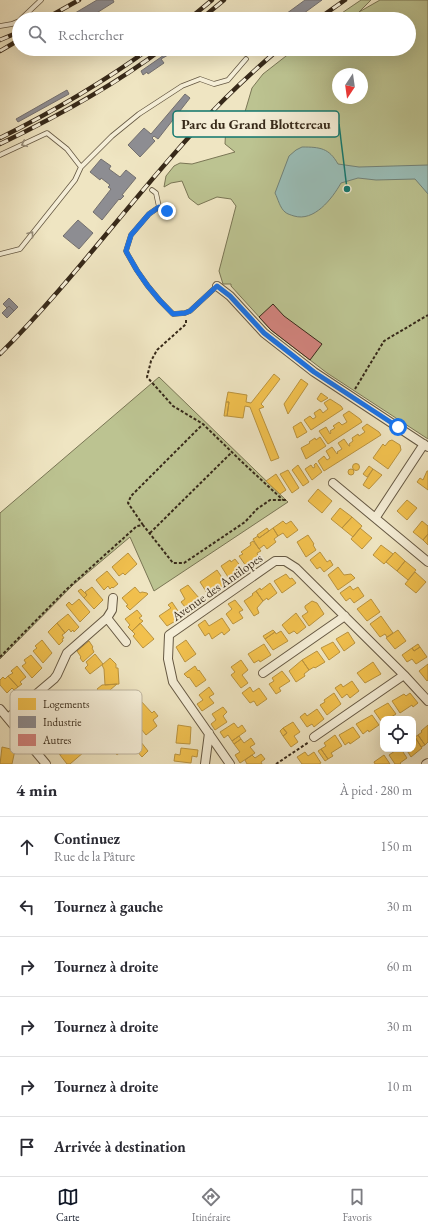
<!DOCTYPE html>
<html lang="fr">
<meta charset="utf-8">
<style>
body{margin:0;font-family:"EB Garamond",serif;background:#f2f2f3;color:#2b2b33}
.controls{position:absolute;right:12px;bottom:12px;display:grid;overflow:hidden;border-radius:8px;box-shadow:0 4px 16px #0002}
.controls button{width:36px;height:36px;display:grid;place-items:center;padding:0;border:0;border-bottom:1px solid #e1e1e2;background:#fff;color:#2b2b33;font:20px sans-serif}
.compass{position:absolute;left:332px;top:68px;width:36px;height:36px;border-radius:50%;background:#fff;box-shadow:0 4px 16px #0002;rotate:193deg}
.stop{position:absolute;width:12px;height:12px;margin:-9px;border:3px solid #1a73e8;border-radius:50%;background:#fff}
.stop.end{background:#1a73e8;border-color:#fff;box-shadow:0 1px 4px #0008}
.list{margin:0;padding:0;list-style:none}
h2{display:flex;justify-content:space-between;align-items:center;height:52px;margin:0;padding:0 16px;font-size:17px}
h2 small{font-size:13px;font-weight:400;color:#7c7c81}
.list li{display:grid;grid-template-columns:26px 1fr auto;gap:12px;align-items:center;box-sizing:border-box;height:60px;padding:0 16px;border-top:1px solid #e1e1e2}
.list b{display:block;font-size:15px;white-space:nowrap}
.list p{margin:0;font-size:13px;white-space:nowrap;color:#7c7c81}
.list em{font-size:13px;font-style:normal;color:#7c7c81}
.icon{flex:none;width:22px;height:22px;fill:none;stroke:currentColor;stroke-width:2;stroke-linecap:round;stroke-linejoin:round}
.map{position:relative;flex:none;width:428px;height:764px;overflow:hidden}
.search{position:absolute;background:#fff;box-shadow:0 4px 16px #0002;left:12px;right:12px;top:12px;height:44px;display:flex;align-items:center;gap:10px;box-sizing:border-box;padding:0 14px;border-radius:22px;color:#7c7c81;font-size:15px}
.sheet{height:412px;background:#fff}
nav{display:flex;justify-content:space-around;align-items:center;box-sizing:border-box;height:56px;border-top:1px solid #e1e1e2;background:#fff;font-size:11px;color:#7c7c81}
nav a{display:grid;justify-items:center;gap:2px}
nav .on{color:#111827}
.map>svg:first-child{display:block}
.green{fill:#bcc391;stroke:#7a7655;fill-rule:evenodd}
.water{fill:#9abeb8;stroke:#728278}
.homes{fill:#f2c14e;stroke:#ba933e}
.industry{fill:#8d8d92;stroke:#736f6e}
.building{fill:#d2847e;stroke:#372919}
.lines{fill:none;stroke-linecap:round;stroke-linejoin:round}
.service-casing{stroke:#655843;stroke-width:5.5}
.minor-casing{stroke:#655843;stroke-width:10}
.path{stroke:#372919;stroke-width:2;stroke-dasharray:3 2;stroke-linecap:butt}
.service{stroke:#f5eed7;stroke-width:4}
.minor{stroke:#f5eed7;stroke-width:8}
.rail-casing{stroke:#372919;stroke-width:4.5}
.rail{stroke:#f5eed7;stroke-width:3;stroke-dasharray:9;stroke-linecap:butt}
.oneway{stroke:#968c78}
.route{stroke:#1a73e8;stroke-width:5}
.labels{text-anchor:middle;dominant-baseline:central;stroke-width:4;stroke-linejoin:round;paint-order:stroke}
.street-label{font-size:13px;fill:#372919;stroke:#f5eed7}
.key{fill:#f5eed7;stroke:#bcb39e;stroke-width:1}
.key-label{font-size:11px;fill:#372919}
.leader{fill:none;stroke:#0f766e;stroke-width:1.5}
.callout-dot{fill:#0f766e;stroke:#f5eed7;stroke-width:1.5}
.callout{fill:#f5eed7;stroke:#0f766e;stroke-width:1.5}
.callout-label{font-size:14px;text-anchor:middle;font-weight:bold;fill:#372919}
</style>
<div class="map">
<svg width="428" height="764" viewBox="0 0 428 764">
<rect width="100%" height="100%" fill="#efe5c2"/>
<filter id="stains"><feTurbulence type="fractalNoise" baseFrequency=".005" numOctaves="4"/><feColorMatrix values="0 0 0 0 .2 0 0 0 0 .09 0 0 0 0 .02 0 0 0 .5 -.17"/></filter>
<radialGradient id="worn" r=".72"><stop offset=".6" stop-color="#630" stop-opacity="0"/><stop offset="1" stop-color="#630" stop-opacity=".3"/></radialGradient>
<path class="green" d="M361,0H371L359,12L380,0H428V439L327,373L271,330L231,286V284H223L219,271L236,206L231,199L217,197L198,205L189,198L182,181L171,183L164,187L166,176L174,166L180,163L192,164L235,152L225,144L226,123L242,122L252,88L263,74L295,49H409V19H333ZM338,74H362V98H338Z
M159,377L288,502L154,591L130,537L73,585L0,659V513Z"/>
<path class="water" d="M302,147C320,147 329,148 338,164L359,167L428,165V194L415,179L376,180L358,178L341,183C332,199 314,222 294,216C291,215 287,214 285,212C280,208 278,199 275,193L289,156L296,150Z"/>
<path class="homes" d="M274,374L280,379L261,404L264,407L259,409L279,458L271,461L250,407L245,406L243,418L227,416L229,402H226L228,392L247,395L246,402L251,403Z
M301,379L308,384L288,414L284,404Z
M321,393L328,398L321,402L317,399Z
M330,399L341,406L343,409L311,430L304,420L310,416L313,419L316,417L314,413L320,409L323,413L328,409L324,403Z
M226,402H229L227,416H224Z
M349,411L360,419L362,422L328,444L319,431L326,427L330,434L331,433L330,431L335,428L333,426L339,422L342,425L347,422L343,415Z
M301,422L307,432L297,438L293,427Z
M367,424L379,432L381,435L324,471L318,461L324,456L327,460L330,458L326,451L332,447L337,454L338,453L337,452L342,449L338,443L344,439L349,446H350L349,444L353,441L352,438L358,434L359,436L365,432L362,428Z
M320,437L326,446L306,459L301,448L310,443L309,442L315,438L316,440Z
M392,440L400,445L401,450L388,469L373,458L383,444L385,446L389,441Z
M316,463L322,472L312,480L305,469L311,465L313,468L315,467L314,465Z
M352.5 467a3.5 3.5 0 1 1 7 0a3.5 3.5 0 1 1-7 0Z
M298,465L309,482L303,486L292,470Z
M369,466L373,469L367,477L363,474Z
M348 472a3 3 0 1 1 6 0a3 3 0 1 1-6 0Z
M373,469L382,475L369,489L363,485Z
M288,470L299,488L292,493L280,474Z
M427,471H428V490L417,482L420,478L423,480Z
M276,474L286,490L280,494L266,481Z
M318,489L332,501L322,513L308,501Z
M407,500L417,508L407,520L397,511Z
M340,508L352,517L342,528L331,519Z
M352,517L362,526L353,537L342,528Z
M283,521L286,524L291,521L298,530L287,538L283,533L278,536L273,528Z
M422,521L428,526V534L423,540L413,532Z
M267,528L269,531L259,538L257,535Z
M273,528L278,536L274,539L276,542L267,549L264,545L259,549L253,539L258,536L259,538Z
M360,528L372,538L362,549L351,539Z
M428,534V545L423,540Z
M308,535L314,544L313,545L316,550L306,557L297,542Z
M253,541L261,551L257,553L258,556L246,566L239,556L243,554L241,552L251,545L250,543Z
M381,545L393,554L384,564L373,555Z
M320,552L327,562L330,560L333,565L324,572L320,567L317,569L310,560Z
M395,552L405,561L397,571L386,562Z
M128,553L137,564L125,575L123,573L119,576L112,567Z
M235,559L242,568L228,577L221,566L230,560L231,562Z
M405,561L416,570L408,580L397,571Z
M338,567L344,575L351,574L355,578L338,590L328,575Z
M217,570L227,585L220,590L217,586L207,593L200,582Z
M107,571L118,584L113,588L112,587L110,589L108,586L104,590L96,580Z
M415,572L426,582L416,593L405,584Z
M286,574L290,579L292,578L296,583L282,593L274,581Z
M270,583L277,593L268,600L267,598L263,601L256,591L260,588L261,590Z
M188,585L199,598L193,603L196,607L189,612L181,602L185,599L180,590Z
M350,586L353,590L358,587L364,596L354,603L350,598L346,601L340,593Z
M92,587L103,600L94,609L84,598L87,595L85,592Z
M135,587L140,593L142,592L147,593L148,594L130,610L126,606L128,605L122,598Z
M81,589L87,595L84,598L78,591Z
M256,591L263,601L257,608L259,613L254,616L244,601L253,595L252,594Z
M79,599L90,612L80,622L66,605L69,602L72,605Z
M371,599L380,612L367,621L357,609Z
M235,600L243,610L239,612L243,618L233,624L226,614L232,609L228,604Z
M312,601L317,603L324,614L309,626L302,616L308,612L305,608V606Z
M172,602L182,617L167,626L159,616L171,608L168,605Z
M137,610L142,616L139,618L143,621L132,631L128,627L130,625L125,619Z
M296,613L306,627L297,634L294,631L289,634L282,625Z
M68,614L79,627L74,632L73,630L71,632L69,629L65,633L57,623Z
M381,616L393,633L387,637L385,634L380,637L370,624Z
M222,618L230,630L224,635L222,632L212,639L209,633L205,636L198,625L205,620L209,626Z
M57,623L65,633L62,635L64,638L62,639L63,641L59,645L48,632Z
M140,623L154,639L143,648L133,636L135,634L132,631Z
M273,630L275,632L265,639L263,636Z
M398,630L406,641L395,649L386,638Z
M281,631L288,641L273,650L265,639L275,632L276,634Z
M348,632L355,643L344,651L336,639Z
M42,640L52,653L43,663L33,651L37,648L35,646Z
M186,640L196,654L185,662L176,647Z
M89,641L93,647L92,648L94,652L83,662L80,658L81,657L77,651Z
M333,642L340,652L329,660L321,648Z
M264,644L271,655L260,662L259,660L254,663L248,654Z
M418,644L420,647L414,651L412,648Z
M420,647L427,657L416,664L412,659L407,662L402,655L412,648L414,651Z
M317,651L325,662L315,668L314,667L309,670L302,660Z
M95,654L103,664L90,674L85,668L88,665L86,662Z
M31,655L42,668L32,678L22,666L26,663L24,660Z
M110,658L116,664V668H118L119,684L105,685L104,669L102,665Z
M241,660L248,670L242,675L248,683L241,688L231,675L235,672L231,667Z
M302,660L309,670L304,674L305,676L296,682L289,671Z
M373,662L381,674L365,683L357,673Z
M428,664V680L427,681L419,671Z
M17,666L26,677L20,682L22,684L18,687L8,676L13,673L11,671Z
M195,666L198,671L199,670L206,680L196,687L189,677L188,678L184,674Z
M282,671L290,681L279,688L281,691L276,694L269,684L274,681L272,678Z
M8,676L18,687L14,690L12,688L7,693L0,685V680L3,677L5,679Z
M352,681L359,691L350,698L347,694L342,698L335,688L341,684L343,687Z
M117,684L103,696L97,689L102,685Z
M209,687L214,694L209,697L214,703L202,711L197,704L203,700L199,695Z
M250,687L253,692L259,688L267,699L257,706L254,701L250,703L242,693Z
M334,693L341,704L327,715L320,705L325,702L324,700Z
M410,693L418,703L413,707L412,705L400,713L392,701L404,694L406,696Z
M140,700L152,713L154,711L158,716L153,720L157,726L146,735L133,719L138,715L136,713L138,711L134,706Z
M388,703L396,714L388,719H383L381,721L374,711Z
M223,707L227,712L223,716L227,722L215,730L211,724L216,720L212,714Z
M317,709L324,719L314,727L312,724L307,727L300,717L305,713L307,716Z
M372,715L379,725L369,732L368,730L363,734L356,724Z
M293,722L300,732L294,736L298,742L291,747L283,736L287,733L283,728Z
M234,723L238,728L242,725L246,731L232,741L228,735L224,738L220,732Z
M178,725L191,727L190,744L176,743Z
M428,725V742L425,745L418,735L422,732L421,731Z
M353,727L360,737L350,744L349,742L345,745L339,735Z
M283,728L287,733L283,736L280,731Z
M130,729L137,737L117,755L105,741L110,736L115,741Z
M64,735L72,745L60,755L51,745Z
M335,735L342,746L331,753L333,756L328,759L321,749L326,746L324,743Z
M418,735L425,745L421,747L415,737Z
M239,736L241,739L234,744L232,741Z
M137,737L148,751L142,757L130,743Z
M415,737L422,748L411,757L406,749H413V739Z
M251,738L255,744L250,747L255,753L240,763L235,755L240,752L234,744L241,739L244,743Z
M77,741L82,746L80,748L84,752L70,764H67L60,755Z
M2,747L15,750L12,764H0Z
M181,748L198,750L197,757L192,756L191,763L174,761L175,754L180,755Z
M321,749L328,759L325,761L318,751Z
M398,749H401L407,758L400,763L401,764H395L389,755Z
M305,752L308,756L314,752L321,763L319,764H302L297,757Z
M261,754L265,759L261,762L262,764H247L245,760L252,755L255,758Z
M384,755L390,764H375L374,762Z"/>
<path class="industry" d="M97,0H113L114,2L87,19H65Z
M305,0H322L296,19H279Z
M167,53L168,55L161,59L164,63L148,74L147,72L143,75L141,71Z
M67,90L69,94L18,122L16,119Z
M185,94L190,98L158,139L154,136L152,138L155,141L140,157L128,145L144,128L151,134Z
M101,159L111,166L109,169L120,177L126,170L136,178L122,195L124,196L120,200L119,199L102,220L93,212L111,189L108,187L110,185L101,178L100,180L90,172Z
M78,220L93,233L79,249L63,236Z
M9,298L18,307L14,311L9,306L7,308L3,304Z
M9,306L14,311L7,318L2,313Z"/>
<path class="building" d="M273,304L284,316L322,344L310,360L271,330L259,317Z"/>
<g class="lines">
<g class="service-casing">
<path id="service" d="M21,19L41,0
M0,26L12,24L19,21
M0,155L47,133L67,149L81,167L75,180L20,249L0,254
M81,167L112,136L139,114L182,86L200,79L214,84L228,80L246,59
M152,190L156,193L159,207
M167,211L159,207L149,214L131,235L126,251C138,275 153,295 173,314L185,313L190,311L217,286"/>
</g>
<g class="minor-casing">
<path id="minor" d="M217,286L230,296L264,333L314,372L428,447
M333,483L428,562
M376,517L424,444
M113,598L112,610L107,618L126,642
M263,673L345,616
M0,709L46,764
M8,718L54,679L57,675L67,653L107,618
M314,737L404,675
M205,764L209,733
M230,764L173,682L168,659L169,635L275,561H285L296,568L404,675L428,701
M426,764L428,763"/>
</g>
<path class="path" d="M186,320V324L157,350L151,361L147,377L173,406L203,424L241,461L283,500
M355,389L384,341L428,315
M143,525L128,503L131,496L203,424
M150,533L232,452
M0,657L67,589L137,526L143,525L173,563H184L245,522L257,509L270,500H287
M276,764L309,742"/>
<use href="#service" class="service"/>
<use href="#minor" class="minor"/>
<g class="rail-casing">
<path id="rail" d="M45,19L79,0
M189,19L212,0
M201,19L224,0
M318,19L345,0
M0,40L19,32
M0,51L19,40
M0,138C52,112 102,83 149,49
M0,144C56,117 112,87 162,49
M0,354C71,283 130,201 198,127C223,99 251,73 279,49"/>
</g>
<use href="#rail" class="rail"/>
</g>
<defs><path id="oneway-chevron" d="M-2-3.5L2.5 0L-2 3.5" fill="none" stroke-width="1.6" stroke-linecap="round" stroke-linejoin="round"/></defs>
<g class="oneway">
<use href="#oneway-chevron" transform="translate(24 144) rotate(155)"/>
<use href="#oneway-chevron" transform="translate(31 234) rotate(-52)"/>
</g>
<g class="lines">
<path class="route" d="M167,211L159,207L149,214L131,235L126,251C138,275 153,295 173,314L185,313L190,311L217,286L230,296L264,333L314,372L398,427"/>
</g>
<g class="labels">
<g class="street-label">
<text transform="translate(217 587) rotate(-35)">Avenue des Antilopes</text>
</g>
</g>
<rect x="10" y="690" width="132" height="64" rx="6" class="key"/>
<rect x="18" y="698" width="18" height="12" fill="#f2c14e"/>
<rect x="18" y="716" width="18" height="12" fill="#8d8d92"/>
<rect x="18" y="734" width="18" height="12" fill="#d2847e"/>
<g class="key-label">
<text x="43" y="708">Logements</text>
<text x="43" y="726">Industrie</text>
<text x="43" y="744">Autres</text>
</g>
<path class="leader" d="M347 189L339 124"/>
<circle class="callout-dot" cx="347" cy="189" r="4"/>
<rect class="callout" x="173" y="111" width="166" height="26" rx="4"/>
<g class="callout-label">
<text x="256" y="129">Parc du Grand Blottereau</text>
</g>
<rect width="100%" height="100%" filter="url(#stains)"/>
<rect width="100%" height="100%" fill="url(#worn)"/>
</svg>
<div class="controls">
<button><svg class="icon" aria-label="locate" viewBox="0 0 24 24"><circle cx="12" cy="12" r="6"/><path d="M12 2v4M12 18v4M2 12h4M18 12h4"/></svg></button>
</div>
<svg class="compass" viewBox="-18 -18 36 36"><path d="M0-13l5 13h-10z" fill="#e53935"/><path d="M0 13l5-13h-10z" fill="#7c7c81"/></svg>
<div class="stop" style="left:398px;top:427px"></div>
<div class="stop end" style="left:167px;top:211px"></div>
<div class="search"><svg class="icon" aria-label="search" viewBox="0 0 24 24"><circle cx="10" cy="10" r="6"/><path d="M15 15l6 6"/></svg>Rechercher</div>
</div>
<section class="sheet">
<h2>4 min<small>À pied · 280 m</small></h2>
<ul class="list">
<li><svg class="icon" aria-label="ahead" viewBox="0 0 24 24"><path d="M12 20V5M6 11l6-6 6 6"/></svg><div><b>Continuez</b><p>Rue de la Pâture</p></div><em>150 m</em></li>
<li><svg class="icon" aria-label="left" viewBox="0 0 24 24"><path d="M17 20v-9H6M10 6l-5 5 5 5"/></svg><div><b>Tournez à gauche</b></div><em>30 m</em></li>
<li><svg class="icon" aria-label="right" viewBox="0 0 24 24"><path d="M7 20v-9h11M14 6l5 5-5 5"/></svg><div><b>Tournez à droite</b></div><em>60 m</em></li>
<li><svg class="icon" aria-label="right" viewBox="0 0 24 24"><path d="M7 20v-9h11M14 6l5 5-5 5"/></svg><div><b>Tournez à droite</b></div><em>30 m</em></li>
<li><svg class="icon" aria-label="right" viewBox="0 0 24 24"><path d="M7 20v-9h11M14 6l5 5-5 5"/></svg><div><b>Tournez à droite</b></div><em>10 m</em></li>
<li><svg class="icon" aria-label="arrive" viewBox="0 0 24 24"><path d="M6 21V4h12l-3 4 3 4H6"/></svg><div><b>Arrivée à destination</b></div></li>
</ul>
</section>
<nav>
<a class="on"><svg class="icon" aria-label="map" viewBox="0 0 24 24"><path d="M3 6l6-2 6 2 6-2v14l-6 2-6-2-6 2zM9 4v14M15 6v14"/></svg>Carte</a>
<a><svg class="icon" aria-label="directions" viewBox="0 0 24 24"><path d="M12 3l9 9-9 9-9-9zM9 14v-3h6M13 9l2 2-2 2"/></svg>Itinéraire</a>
<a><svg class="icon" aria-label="saved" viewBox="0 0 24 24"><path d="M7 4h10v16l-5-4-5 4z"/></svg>Favoris</a>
</nav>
